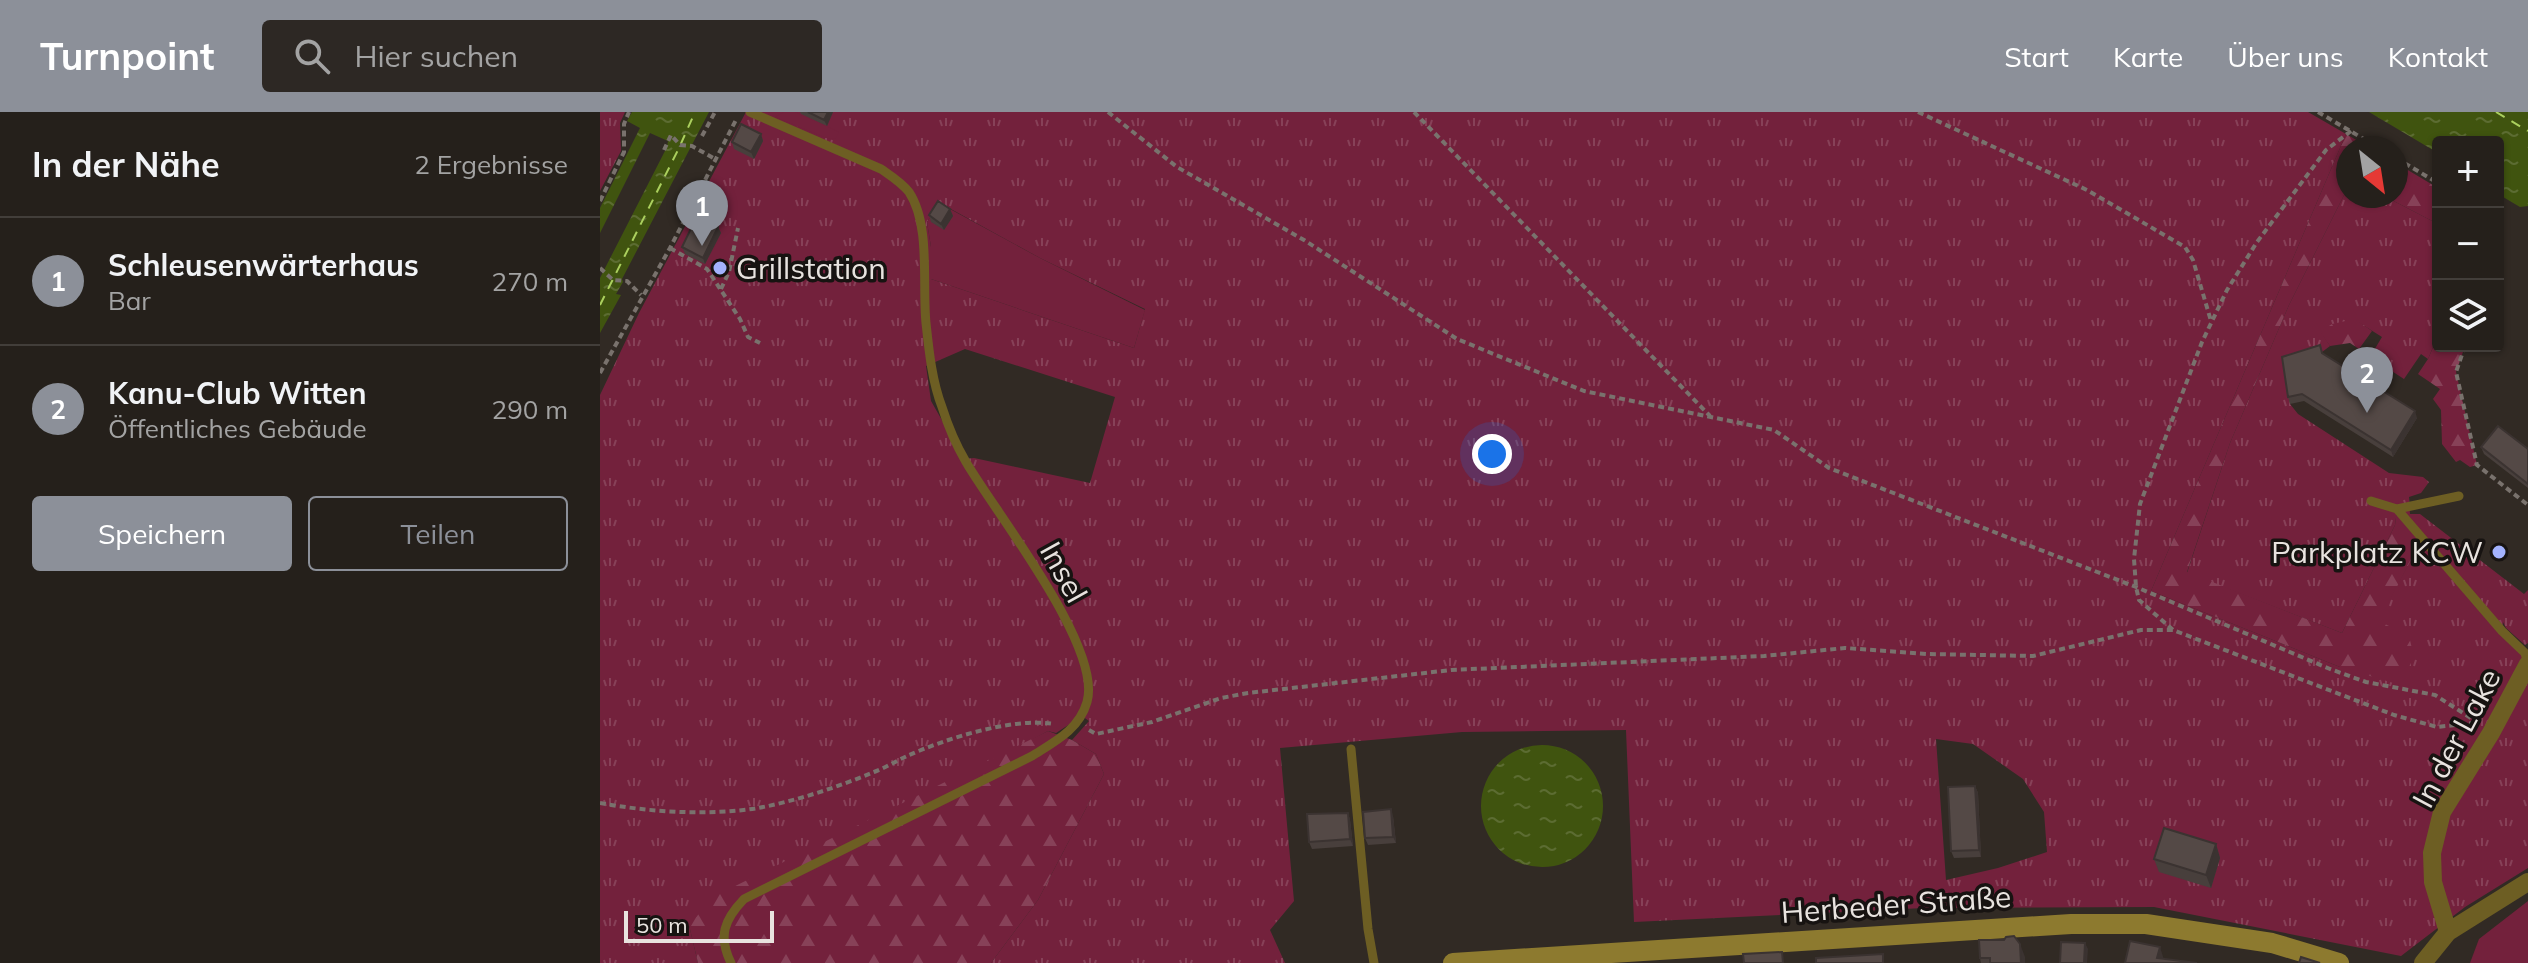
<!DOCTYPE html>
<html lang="de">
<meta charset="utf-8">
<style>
body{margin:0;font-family:Mulish,sans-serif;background:#2d2824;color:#f1f3f6}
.controls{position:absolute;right:24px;top:24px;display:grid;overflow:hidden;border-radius:8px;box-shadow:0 2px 6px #0004}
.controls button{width:72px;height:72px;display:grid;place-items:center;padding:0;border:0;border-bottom:2px solid #423e3a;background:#25201b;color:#f1f3f6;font:40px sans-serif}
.compass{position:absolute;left:1736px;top:24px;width:72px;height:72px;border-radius:50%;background:#25201b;box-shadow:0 2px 6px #0004;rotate:150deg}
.scale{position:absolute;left:24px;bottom:20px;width:150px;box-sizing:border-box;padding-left:8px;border:4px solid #e8e3df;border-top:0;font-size:22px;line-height:28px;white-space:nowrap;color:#e8e3df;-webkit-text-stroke:6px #171311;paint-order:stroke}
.you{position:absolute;left:892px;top:342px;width:28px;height:28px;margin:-20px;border:6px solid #fff;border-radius:50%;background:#1a73e8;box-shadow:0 0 0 12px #1a73e833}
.badge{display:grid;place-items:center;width:52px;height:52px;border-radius:50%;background:#8c9099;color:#fff;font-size:26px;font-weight:700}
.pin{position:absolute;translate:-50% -66px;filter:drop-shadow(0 2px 4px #0008)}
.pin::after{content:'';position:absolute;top:42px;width:28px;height:24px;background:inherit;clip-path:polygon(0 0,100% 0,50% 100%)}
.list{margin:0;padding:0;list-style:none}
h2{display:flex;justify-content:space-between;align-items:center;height:104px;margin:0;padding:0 32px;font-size:34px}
h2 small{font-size:26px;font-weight:400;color:#a3a3a3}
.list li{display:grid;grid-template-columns:52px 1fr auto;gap:24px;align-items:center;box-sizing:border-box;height:128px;padding:0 32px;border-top:2px solid #423e3a}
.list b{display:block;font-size:30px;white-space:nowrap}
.list p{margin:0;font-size:26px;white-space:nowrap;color:#a3a3a3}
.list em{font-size:26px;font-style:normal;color:#a3a3a3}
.actions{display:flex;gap:16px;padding:24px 32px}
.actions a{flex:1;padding:18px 0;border:2px solid #8c9099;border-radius:8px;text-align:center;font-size:28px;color:#8c9099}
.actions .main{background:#8c9099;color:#fff}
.icon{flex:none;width:44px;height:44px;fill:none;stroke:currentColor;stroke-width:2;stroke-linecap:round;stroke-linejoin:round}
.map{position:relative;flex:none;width:1928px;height:851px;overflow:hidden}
header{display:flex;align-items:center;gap:48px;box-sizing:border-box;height:112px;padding:0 40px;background:#8c9099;color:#fff}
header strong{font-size:38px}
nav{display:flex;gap:44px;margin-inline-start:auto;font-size:28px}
.search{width:560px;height:72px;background:#2d2824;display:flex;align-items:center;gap:20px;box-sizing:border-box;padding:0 28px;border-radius:8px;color:#a3a3a3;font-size:30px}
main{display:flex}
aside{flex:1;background:#25201b}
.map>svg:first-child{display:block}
.grass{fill:url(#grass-tufts);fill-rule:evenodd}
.forest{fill:url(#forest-firs)}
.green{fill:#73213c}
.water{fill:url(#water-ripples)}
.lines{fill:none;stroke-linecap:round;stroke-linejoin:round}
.ferry{stroke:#abd05e;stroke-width:2;stroke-dasharray:10 8;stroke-linecap:butt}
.path{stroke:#79726d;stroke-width:4;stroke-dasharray:6 4;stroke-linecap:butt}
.lane{stroke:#6d5e23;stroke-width:9}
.street{stroke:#6d5e23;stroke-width:18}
.secondary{stroke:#8d7a2f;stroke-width:20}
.wall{fill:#483f3c}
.shaded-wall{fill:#3b3331}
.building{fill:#544946;stroke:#3b3331;stroke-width:2}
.poi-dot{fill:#a3b2fd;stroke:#171311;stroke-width:3}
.labels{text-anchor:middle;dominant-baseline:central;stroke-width:7;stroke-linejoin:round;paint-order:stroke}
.poi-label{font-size:30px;fill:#e8e3df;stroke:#171311;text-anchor:start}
.street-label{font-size:30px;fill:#e8e3df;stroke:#171311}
</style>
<header>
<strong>Turnpoint</strong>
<div class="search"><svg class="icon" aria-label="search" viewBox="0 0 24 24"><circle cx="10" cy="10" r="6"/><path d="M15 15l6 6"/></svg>Hier suchen</div>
<nav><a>Start</a><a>Karte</a><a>Über uns</a><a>Kontakt</a></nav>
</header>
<main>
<aside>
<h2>In der Nähe<small>2 Ergebnisse</small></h2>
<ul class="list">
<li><span class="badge">1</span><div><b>Schleusenwärterhaus</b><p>Bar</p></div><em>270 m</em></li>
<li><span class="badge">2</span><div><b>Kanu-Club Witten</b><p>Öffentliches Gebäude</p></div><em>290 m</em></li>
</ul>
<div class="actions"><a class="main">Speichern</a><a>Teilen</a></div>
</aside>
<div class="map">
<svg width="1928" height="851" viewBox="0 0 1928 851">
<defs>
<pattern id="grass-tufts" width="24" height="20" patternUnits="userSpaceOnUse" patternTransform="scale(2)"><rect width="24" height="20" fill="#73213c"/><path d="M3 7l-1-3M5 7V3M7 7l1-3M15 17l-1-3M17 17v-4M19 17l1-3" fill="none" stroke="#874158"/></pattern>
<pattern id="forest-firs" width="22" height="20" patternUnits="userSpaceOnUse" patternTransform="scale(2)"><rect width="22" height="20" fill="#73213c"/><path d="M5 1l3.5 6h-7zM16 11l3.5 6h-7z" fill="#874158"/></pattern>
<pattern id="water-ripples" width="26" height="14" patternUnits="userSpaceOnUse" patternTransform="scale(2)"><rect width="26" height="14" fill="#40540f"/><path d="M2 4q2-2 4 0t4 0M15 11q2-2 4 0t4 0" fill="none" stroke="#5c6c32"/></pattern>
</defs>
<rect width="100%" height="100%" fill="#312a24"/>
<path class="grass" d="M0,0H25L20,11L21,39L0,79Z
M146,0H1708L1746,22L1551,479L1740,555L1778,509L1822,427L1797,398L1795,413L1742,521L1587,461L1630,331L1689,193L1748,75V84H1784L1838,112V223L1828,247L1821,242L1804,267L1770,245L1782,225L1755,208L1721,220L1730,234L1722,240L1685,252L1690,292L1698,302L1789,361L1823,365L1829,370L1821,381L1809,385L1810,402H1820L1924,482L1928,478V531L1925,533L1906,516L1903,510L1902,518L1925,541L1928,553V756L1865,795L1801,844L1554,795L1324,796L1034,810L1026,618L862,620L680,636L694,789L670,818L685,851H391L438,788L504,662L496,642L472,628L489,609L482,604L456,621L448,619L89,813L98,851H0V283L39,201ZM340,91L440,146L545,197L534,236L331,167V135L327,110ZM365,237L515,285L490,371L374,346L364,347L331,289L326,254ZM1336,627L1373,632L1423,667L1444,700L1447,740L1398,756L1346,768Z"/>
<path class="forest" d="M1746,22L1770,36H1748V75L1689,193L1630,331L1587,460L1742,521L1795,413L1797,397L1822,427L1779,509L1809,524L1814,545L1800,573L1740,555L1551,479Z
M1796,51L1838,76V112L1784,84H1796Z
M1755,207L1772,219L1759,237L1750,231L1730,234L1720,220L1732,212Z
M1838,224V234H1865L1856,260L1877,353L1870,355L1860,348L1856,350L1842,332L1841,298L1833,287L1840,277L1818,262L1828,247Z
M448,619L472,628L496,642L504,662L438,788L391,851H98L89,813L115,784Z"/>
<path class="green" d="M184,0H195L239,20L236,26L229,27L175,5Z
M339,91L440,146L545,198L534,236L331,167V135L327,110Z
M1928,789V851H1870L1879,827Z"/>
<path class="water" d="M32,0H109L22,167L23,170L16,182L21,183L0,221V166L67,35L68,29L50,21L0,121V96L40,16L27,9Z
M1769,0H1928V94L1920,95L1898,82V30H1838V41Z
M881 694a61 61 0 1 1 122 0a61 61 0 1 1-122 0Z"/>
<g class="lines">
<path class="ferry" d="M1896,0L1928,19
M0,193L79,36L95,0"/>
<path class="path" d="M508,0L577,55L704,128L857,227L984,279L1174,318L1229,356L1536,475L1730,557L1766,570L1835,583L1877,610
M814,0L1110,304
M1318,0L1487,78L1585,135L1593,148L1611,209
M1718,0L1779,36
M1751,19L1726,38L1657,130L1627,178L1602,230L1540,392L1534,447L1536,475L1539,488L1573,518L1794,603L1837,615L1874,611
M102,24L115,0
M64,38L71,23L80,33L92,34L115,47
M1796,46L1838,71
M0,89L24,40V12L29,0
M1898,90L1900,87
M70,136L107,157L140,207L148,225L160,231
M0,156L13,168L27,169L41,183
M121,177L129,160L138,116
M1865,234L1856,260L1877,353L1928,393
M0,261L70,136L137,6
M489,618L496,622L552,610L621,586L648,581L851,558L1164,544L1245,536L1326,542L1433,544L1541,518H1573
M0,691C49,700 108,704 158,696C196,689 238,675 274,660C285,656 296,649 307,644C345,627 412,605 454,612"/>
<path class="lane" d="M1771,389L1797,397L1902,519L1925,541L1928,552
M1797,397L1859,384
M751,637L768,817L774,851
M131,851C118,824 124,808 144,787L432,644C454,630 479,618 487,590C503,535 395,400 366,350C356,333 348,314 342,295C332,269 329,239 326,211C322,173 331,113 309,80C301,70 291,64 281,57L150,0"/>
<path class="street" d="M1848,820L1833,770L1832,741L1842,700L1891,621L1928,552
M1823,851L1848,820L1928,770"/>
<path class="secondary" d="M853,851L1471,812H1546L1672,831L1739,851"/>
</g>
<path class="wall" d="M200,0H233L227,14L201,2Z
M161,22L163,29L154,47L134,37L132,30Z
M350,97L353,104L344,118L331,110L329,103Z
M118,115L121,121L105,152L85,142L82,135Z
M1722,241L1817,306L1793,345L1704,289L1690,292L1688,285Z
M1881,335L1928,337V376L1884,342Z
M1375,674L1378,681L1381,745L1354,746L1351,739Z
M748,701L750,708L753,734L712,737L709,730Z
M793,704L796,731L768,733L765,726Z
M1616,732L1620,746L1611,776L1559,760L1554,747Z
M1425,845V851H1381L1380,846Z"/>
<path class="shaded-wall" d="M228,0H233L227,14L224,8Z
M161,22L163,29L154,47L151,40Z
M350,97L353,104L344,118L341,112Z
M118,115L121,121L105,152L103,146Z
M1815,299L1817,306L1793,345L1791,338Z
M1375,674L1378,681L1381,745L1379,738Z
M791,697L793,704L796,731L793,725Z
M748,701L750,708L753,734L750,727Z
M1616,732L1620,746L1611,776L1606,763Z
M1485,831L1488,837L1487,851H1484Z
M1420,832L1425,845V851H1421Z
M1560,835L1564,848L1557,846Z"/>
<path class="building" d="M208,0H228L224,8Z
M141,12L161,22L151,40L132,30Z
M338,89L350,97L341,112L329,103Z
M97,104L118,115L103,146L82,135Z
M1720,233L1722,241L1815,299L1791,338L1702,282L1688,285L1682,245Z
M1898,314L1928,337V372L1881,335Z
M1375,674L1379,738L1351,739L1348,675Z
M791,697L793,725L765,726L763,700Z
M748,701L750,727L709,730L707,702Z
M1564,716L1616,732L1606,763L1554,747Z
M1414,824L1420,832L1421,851H1390V846H1380L1379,828H1404L1406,825Z
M1530,829L1560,835L1557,846L1597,851H1525Z
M1461,830L1485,831L1484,851H1460Z
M1182,840L1183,851H1144L1143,842Z
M1283,842V851H1216V846Z
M1701,845L1720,851H1699Z"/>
<g class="poi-dot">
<circle cx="120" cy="156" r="8"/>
<circle cx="1899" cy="440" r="8"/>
</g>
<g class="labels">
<g class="poi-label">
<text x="136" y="156">Grillstation</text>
<text x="1883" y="440" text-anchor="end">Parkplatz KCW</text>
</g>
<g class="street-label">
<text transform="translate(464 460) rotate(61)">Insel</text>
<text transform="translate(1856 626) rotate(-62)">In der Lake</text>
<text transform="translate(1296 792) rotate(-4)">Herbeder Straße</text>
</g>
</g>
</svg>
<div class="controls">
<button>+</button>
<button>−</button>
<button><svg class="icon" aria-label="layers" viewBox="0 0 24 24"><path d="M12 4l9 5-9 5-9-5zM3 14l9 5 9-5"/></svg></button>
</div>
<svg class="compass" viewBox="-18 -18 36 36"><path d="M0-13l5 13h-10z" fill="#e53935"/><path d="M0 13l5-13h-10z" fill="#a3a3a3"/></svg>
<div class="scale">50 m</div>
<div class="you"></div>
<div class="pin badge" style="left:102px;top:134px">1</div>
<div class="pin badge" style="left:1767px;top:301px">2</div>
</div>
</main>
